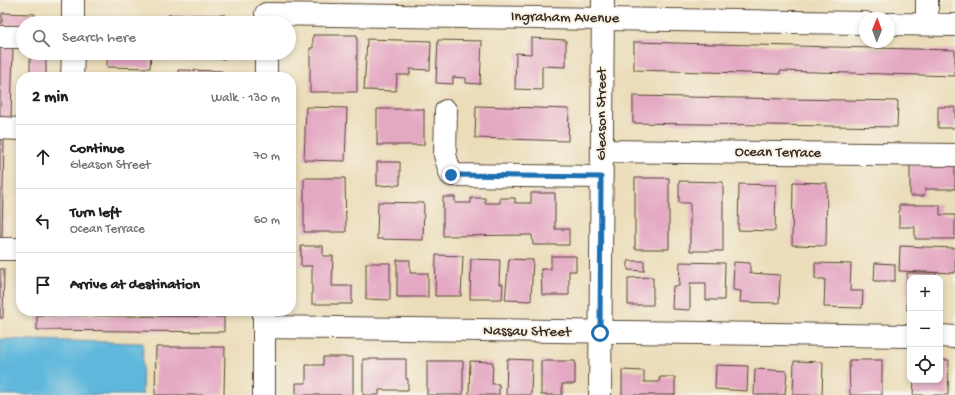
<!DOCTYPE html>
<meta charset="utf-8">
<style>
body{margin:0;font-family:"Gochi Hand",sans-serif;background:#f2f2f2;color:#202124}
.controls{position:absolute;right:12px;bottom:12px;display:grid;overflow:hidden;border-radius:8px;box-shadow:0 2px 6px #0003}
.controls button{width:36px;height:36px;display:grid;place-items:center;padding:0;border:0;border-bottom:1px solid #e0e0e0;background:#fff;color:#202124;font:20px sans-serif}
.compass{position:absolute;left:859px;top:12px;width:36px;height:36px;border-radius:50%;background:#fff;box-shadow:0 2px 6px #0003;rotate:1deg}
.stop{position:absolute;width:12px;height:12px;margin:-9px;border:3px solid #1f6fb2;border-radius:50%;background:#fff}
.stop.end{background:#1f6fb2;border-color:#fff;box-shadow:0 1px 4px #0008}
.list{margin:0;padding:0;list-style:none}
h2{display:flex;justify-content:space-between;align-items:center;height:52px;margin:0;padding:0 16px;font-size:17px}
h2 small{font-size:13px;font-weight:400;color:#757577}
.list li{display:grid;grid-template-columns:26px 1fr auto;gap:12px;align-items:center;box-sizing:border-box;height:64px;padding:0 16px;border-top:1px solid #e0e0e0}
.list b{display:block;font-size:15px;white-space:nowrap}
.list p{margin:0;font-size:13px;white-space:nowrap;color:#757577}
.list em{font-size:13px;font-style:normal;color:#757577}
.icon{flex:none;width:22px;height:22px;fill:none;stroke:currentColor;stroke-width:2;stroke-linecap:round;stroke-linejoin:round}
.map{position:relative;flex:none;width:955px;height:395px;overflow:hidden}
.search{position:absolute;background:#fff;box-shadow:0 2px 6px #0003;left:16px;top:16px;width:280px;height:44px;display:flex;align-items:center;gap:10px;box-sizing:border-box;padding:0 14px;border-radius:22px;color:#757577;font-size:15px}
.panel{position:absolute;background:#fff;box-shadow:0 2px 6px #0003;left:16px;top:72px;width:280px;height:244px;border-radius:16px}
.map>svg:first-child{display:block}
.water{fill:#5fb7dc;stroke:#4d707d}
.building{fill:#e4a8c3}
.lines{fill:none;stroke-linecap:round;stroke-linejoin:round}
.minor-casing{stroke:#554535;stroke-width:24}
.minor{stroke:#fff;stroke-width:22}
.route{stroke:#1f6fb2;stroke-width:5}
.labels{text-anchor:middle;dominant-baseline:central;stroke-width:4;stroke-linejoin:round;paint-order:stroke}
.street-label{font-size:15px;fill:#3b2a1e;stroke:#f7f3e8}
</style>
<div class="map">
<svg width="955" height="395" viewBox="0 0 955 395">
<rect width="100%" height="100%" fill="#f7f3e8"/>
<filter id="ink" filterUnits="userSpaceOnUse"><feTurbulence type="fractalNoise" baseFrequency=".025" numOctaves="2"/><feDisplacementMap in="SourceGraphic" scale="8" xChannelSelector="R" yChannelSelector="G"/><feConvolveMatrix kernelMatrix="1 2 1 2 8 2 1 2 1" color-interpolation-filters="sRGB"/></filter>
<filter id="wash" filterUnits="userSpaceOnUse"><feTurbulence type="fractalNoise" baseFrequency=".012" numOctaves="4" result="noise"/><feDisplacementMap in="SourceGraphic" scale="16" xChannelSelector="R" yChannelSelector="G"/><feGaussianBlur stdDeviation="0.9" result="paint"/><feColorMatrix in="noise" values="0 0 0 0 0 0 0 0 0 0 0 0 0 0 0 0 0 1.4 0 .05"/><feComposite in="paint" operator="in"/></filter>
<g filter="url(#wash)">
<rect width="100%" height="100%" fill="#ebddb9"/>
<path class="water" d="M0,339L143,343L142,395H0Z"/>
<g id="blocks">
<path class="building" d="M2,13L35,14V23H23V27L0,26V23H2Z
M168,15H225V23H168Z
M313,35H357V92H310V48H313Z
M531,38L566,40V67L542,66V90L515,89L516,53L531,54Z
M367,39L431,41L430,70L410,69V75H397L396,91L364,90Z
M438,40L482,41L480,84L466,83V78L453,77V84L436,83Z
M634,42L955,50V76L780,71V74L634,70Z
M0,47H13L11,118L0,117Z
M30,53H46V77H30Z
M107,53H151L150,68L107,67Z
M167,53H225V59L167,58Z
M178,70L222,71V77H178Z
M633,96L898,101L897,127L633,123Z
M476,106L569,109L568,141L475,138Z
M306,107L347,108L345,161L304,160Z
M938,107H955V128H938Z
M377,109H424V145H377Z
M0,138H4L2,238H0Z
M377,162H400V185L377,186Z
M910,165H955V189H925L924,196H910Z
M304,178H345L346,232H304Z
M635,178H669V249H635Z
M679,181L723,182V251H690V203H679Z
M793,182L827,183L826,246L792,245Z
M739,184L776,185L775,231L738,230Z
M531,193H555V229H569V245H533L532,235L443,236V197H455V203H471V198H485V203H500V198H515V203H531Z
M378,202L424,203L423,240L377,239Z
M899,205H940V215H955V239H915V227H899Z
M301,246H323V256H333L332,286H352V304H312V266H301Z
M900,246L955,248V273L899,271Z
M436,255L463,256L461,296H435Z
M551,256H576V271H569V295H542L541,269H551Z
M471,259L500,260L499,284H503L502,299H470Z
M509,259L533,260L531,301L505,300Z
M397,260H410V273H428V297H397Z
M628,261H644V271L628,270Z
M680,262L725,263L724,300H706V283H690V310L672,309L673,286H679Z
M734,262L750,263V273L780,275L779,303L740,302L741,291L733,290Z
M366,263H390V300L366,299Z
M815,263L851,264L850,291H863L862,308L824,307L825,279H815Z
M875,263L895,264V281H874Z
M0,269H4L3,318H0Z
M907,273H936V278H910V311H907Z
M653,277V305H628V278Z
M37,315L224,317V332L37,330Z
M156,347H225L224,395H155Z
M323,357H353V395H296V383H306V365H323Z
M363,359H406V379H408V390H379V395H363Z
M507,359L532,360L531,395H506Z
M849,360H882V395H850Z
M940,360H949L948,395H913L914,380H940Z
M427,361H463V395H427Z
M470,361L493,362L492,384H499V395H469Z
M541,361H575V384H562V395H541Z
M794,361L823,362L822,395H793Z
M716,365L748,366L747,391L715,389Z
M755,369L787,371L785,395H754Z
M622,370L644,371V382H659L660,377H675V395H622Z"/>
</g>
</g>
<g filter="url(#ink)">
<use href="#blocks" fill-opacity="0" stroke="#554535" stroke-width="1"/>
<g class="lines">
<g class="minor-casing">
<path id="minor" d="M266,14L865,23
M73,23V0
M889,24L955,25
M927,24V0
M0,37H23
M72,77L73,53
M266,77V53
M446,111L445,155L451,175L601,177
M0,128L21,129
M602,151L955,155
M0,249H21
M264,327L910,336
M940,336L955,337
M264,395V311
M600,395L603,0"/>
</g>
<use href="#minor" class="minor"/>
</g>
</g>
<g class="lines" filter="url(#ink)">
<path class="route" d="M451,175L601,177L600,333"/>
</g>
<g class="labels">
<g class="street-label">
<text transform="translate(565 18) rotate(1)">Ingraham Avenue</text>
<text transform="translate(602 114) rotate(-90)">Gleason Street</text>
<text transform="translate(778 153) rotate(1)">Ocean Terrace</text>
<text transform="translate(527 332) rotate(1)">Nassau Street</text>
</g>
</g>
</svg>
<div class="controls">
<button>+</button>
<button>−</button>
<button><svg class="icon" aria-label="locate" viewBox="0 0 24 24"><circle cx="12" cy="12" r="6"/><path d="M12 2v4M12 18v4M2 12h4M18 12h4"/></svg></button>
</div>
<svg class="compass" viewBox="-18 -18 36 36"><path d="M0-13l5 13h-10z" fill="#e53935"/><path d="M0 13l5-13h-10z" fill="#757577"/></svg>
<div class="stop" style="left:600px;top:333px"></div>
<div class="stop end" style="left:451px;top:175px"></div>
<div class="search"><svg class="icon" aria-label="search" viewBox="0 0 24 24"><circle cx="10" cy="10" r="6"/><path d="M15 15l6 6"/></svg>Search here</div>
<section class="panel">
<h2>2 min<small>Walk · 130 m</small></h2>
<ul class="list">
<li><svg class="icon" aria-label="ahead" viewBox="0 0 24 24"><path d="M12 20V5M6 11l6-6 6 6"/></svg><div><b>Continue</b><p>Gleason Street</p></div><em>70 m</em></li>
<li><svg class="icon" aria-label="left" viewBox="0 0 24 24"><path d="M17 20v-9H6M10 6l-5 5 5 5"/></svg><div><b>Turn left</b><p>Ocean Terrace</p></div><em>60 m</em></li>
<li><svg class="icon" aria-label="arrive" viewBox="0 0 24 24"><path d="M6 21V4h12l-3 4 3 4H6"/></svg><div><b>Arrive at destination</b></div></li>
</ul>
</section>
</div>
